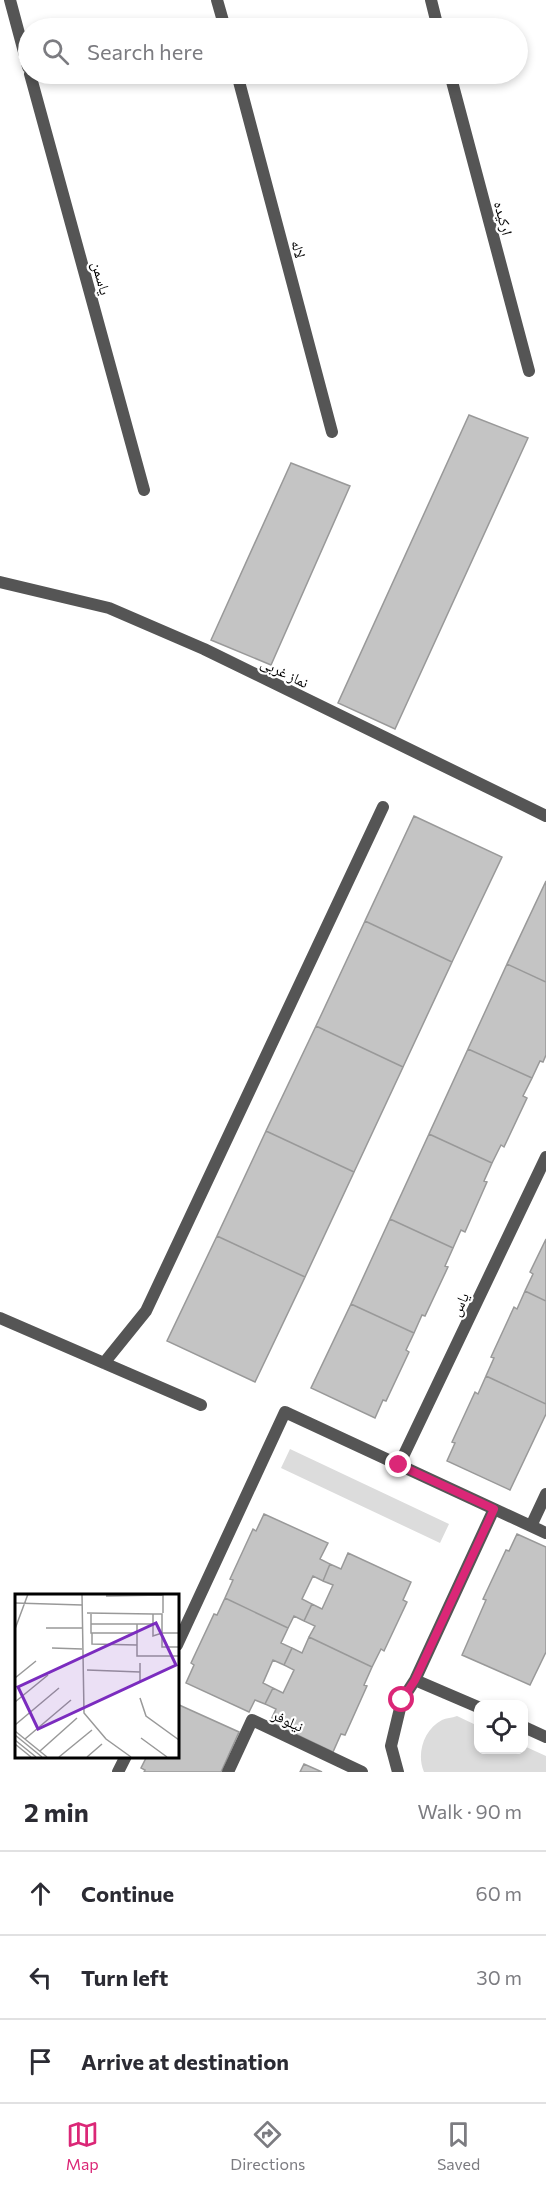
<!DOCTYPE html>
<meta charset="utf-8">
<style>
body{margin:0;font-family:Commissioner,"Noto Naskh Arabic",sans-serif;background:#f2f2f3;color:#2b2b33}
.controls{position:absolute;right:18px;bottom:18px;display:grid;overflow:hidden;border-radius:12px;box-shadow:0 3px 9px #0003}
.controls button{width:54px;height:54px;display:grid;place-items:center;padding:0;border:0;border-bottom:2px solid #e1e1e2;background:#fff;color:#2b2b33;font:30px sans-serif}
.stop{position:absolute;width:18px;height:18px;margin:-14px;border:4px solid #db2777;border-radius:50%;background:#fff}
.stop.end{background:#db2777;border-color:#fff;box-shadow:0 2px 6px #0008}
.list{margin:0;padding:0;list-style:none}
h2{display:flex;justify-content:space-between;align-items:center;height:78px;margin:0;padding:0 24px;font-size:26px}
h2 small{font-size:20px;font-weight:400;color:#7c7c81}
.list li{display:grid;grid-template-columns:39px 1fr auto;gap:18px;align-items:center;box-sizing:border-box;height:84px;padding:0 24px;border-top:2px solid #e1e1e2}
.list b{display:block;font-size:22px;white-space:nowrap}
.list em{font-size:20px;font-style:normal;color:#7c7c81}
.icon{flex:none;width:33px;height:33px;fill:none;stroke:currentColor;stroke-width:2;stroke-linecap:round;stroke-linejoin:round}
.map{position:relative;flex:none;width:546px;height:1772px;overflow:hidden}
.search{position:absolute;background:#fff;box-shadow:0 3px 9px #0003;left:18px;right:18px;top:18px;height:66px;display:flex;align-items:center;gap:15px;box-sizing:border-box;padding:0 21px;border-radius:33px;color:#7c7c81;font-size:22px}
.sheet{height:330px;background:#fff}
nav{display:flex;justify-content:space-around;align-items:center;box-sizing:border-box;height:84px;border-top:2px solid #e1e1e2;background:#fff;font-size:16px;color:#7c7c81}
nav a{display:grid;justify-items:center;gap:3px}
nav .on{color:#db2777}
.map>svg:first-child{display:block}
.green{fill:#dcdcdc}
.building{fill:#c4c4c4;stroke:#999;stroke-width:1.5}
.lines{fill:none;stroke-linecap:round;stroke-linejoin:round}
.minor{stroke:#555;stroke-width:12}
.tertiary{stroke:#555;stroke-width:12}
.route{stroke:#db2777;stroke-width:8}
.labels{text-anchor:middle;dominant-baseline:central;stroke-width:4.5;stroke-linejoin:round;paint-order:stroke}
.street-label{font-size:15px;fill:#000;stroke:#fff}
.inset-road{fill:none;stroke:#999;stroke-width:1.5}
.view{fill:#7b2cbf;fill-opacity:0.15;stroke:#7b2cbf;stroke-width:3}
.inset-edge{fill:none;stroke:#000;stroke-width:3}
</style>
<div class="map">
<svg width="546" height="1772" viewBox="0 0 546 1772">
<rect width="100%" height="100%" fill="#fff"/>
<path class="green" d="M290,1449L449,1524L440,1543L281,1468Z
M457,1716L478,1726V1750H524V1746L546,1756V1772H424C416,1754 424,1729 442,1720C446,1718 452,1718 457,1716Z"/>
<path class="building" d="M469,415L528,438L395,729L338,703Z
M291,463L350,486L271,665L211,640Z
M414,816L502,857L452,962L365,921Z
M546,881V982L507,964Z
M365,921L452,962L403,1067L316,1026Z
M507,964L546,982V1055L543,1062L540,1061L532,1078L468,1049Z
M316,1026L403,1067L354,1172L266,1131Z
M468,1049L532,1078L523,1096L527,1098L504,1147L501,1145L492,1163L429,1134Z
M266,1131L354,1172L305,1277L217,1236Z
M429,1134L492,1163L484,1181L487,1182L465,1232L461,1230L453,1248L390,1219Z
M390,1219L453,1248L445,1266L448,1267L425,1316L422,1315L414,1333L351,1304Z
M217,1236L305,1277L255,1382L167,1341Z
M546,1239V1301L525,1291L533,1274L530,1272Z
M525,1291L546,1301V1404L486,1376L494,1358L491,1357L514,1307L517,1309Z
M351,1304L414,1333L406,1350L409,1352L386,1401L383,1400L375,1418L311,1388Z
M486,1376L546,1404V1414L510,1490L447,1461L455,1443L452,1442L475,1392L478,1394Z
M264,1514L328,1543L320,1559L330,1564L323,1581L313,1576L302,1599L312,1604L304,1621L294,1616L288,1628L225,1598L233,1580L230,1579L253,1529L256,1531Z
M517,1534L546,1547V1652L530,1685L462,1655L486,1600L483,1599L506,1550L509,1551Z
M348,1553L411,1582L403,1600L407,1602L384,1651L381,1649L372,1667L309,1637L315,1626L304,1621L312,1604L322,1609L333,1585L323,1581L330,1564L341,1569Z
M225,1598L288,1628L281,1643L292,1648L284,1665L273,1660L263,1683L273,1688L265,1704L255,1700L249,1712L186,1683L194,1665L191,1663L214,1614L217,1615Z
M309,1637L372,1667L364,1685L367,1686L345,1735L341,1734L333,1752L270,1722L276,1709L265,1704L273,1688L283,1693L294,1670L284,1665L292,1648L302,1653Z
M177,1704L239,1732L221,1772H144L145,1770L141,1768L147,1756H177Z
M304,1764L322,1772H300Z"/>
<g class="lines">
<path class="minor" d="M10,0L28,67
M217,0L225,28
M431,0L438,28
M30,74L144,490
M237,74L332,432
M450,74L529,371
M0,1318L201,1405
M104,1363L146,1311L383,807
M399,1465L546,1157
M531,1526L546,1494
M177,1645L285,1412L546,1533
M415,1680L494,1509
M524,1727L546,1737
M118,1772L126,1756
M228,1772L252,1720L362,1772
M398,1772L391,1746L402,1700L415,1680L478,1707"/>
<path class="tertiary" d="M0,582L109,608L204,649L546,816"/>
</g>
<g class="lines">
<path class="route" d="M399,1465L494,1509L415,1680L402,1700"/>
</g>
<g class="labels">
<g class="street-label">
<text transform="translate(504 218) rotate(75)">ارکیده</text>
<text transform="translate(299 249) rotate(75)">لاله</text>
<text transform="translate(102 278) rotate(75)">یاسمن</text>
<text transform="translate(285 672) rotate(26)">نماز غربی</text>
<text transform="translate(459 1304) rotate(-65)">یاس</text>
<text transform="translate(288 1720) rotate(25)">نیلوفر</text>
</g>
</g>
<g transform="translate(15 1594)">
<rect width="164" height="164" fill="#fff"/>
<path class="inset-road" d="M67,0L69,119L91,145L116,163M91,2L148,1V19M0,9L67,11M72,19L138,20M76,19V39H122M76,30H138M122,30V62H164M31,34H67M0,35L13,0M77,39V50L122,51M164,39H147L138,42V20H147V53H164M37,54L67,55M125,69V88M72,76L125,78M0,84L21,67M125,104L131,122L164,146M0,108L33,81M0,131L44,94M0,137L32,163M0,141L27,163M126,144L152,163M10,145L56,106M0,146L21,163M0,150L16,163M25,157L62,124M44,163L77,136M72,163L87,150"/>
<path class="view" d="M141,29L161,71L23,135L3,93Z"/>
<rect width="164" height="164" class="inset-edge"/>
</g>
</svg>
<div class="controls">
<button><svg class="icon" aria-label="locate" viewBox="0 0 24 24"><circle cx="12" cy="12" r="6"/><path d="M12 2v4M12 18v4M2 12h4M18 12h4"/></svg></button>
</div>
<div class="stop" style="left:402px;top:1700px"></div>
<div class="stop end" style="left:399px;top:1465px"></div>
<div class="search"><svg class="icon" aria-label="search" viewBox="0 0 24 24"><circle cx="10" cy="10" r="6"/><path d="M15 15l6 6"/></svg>Search here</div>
</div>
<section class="sheet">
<h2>2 min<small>Walk · 90 m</small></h2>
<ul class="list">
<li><svg class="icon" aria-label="ahead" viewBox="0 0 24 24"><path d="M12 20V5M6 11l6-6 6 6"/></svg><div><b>Continue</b></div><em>60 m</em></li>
<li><svg class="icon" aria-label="left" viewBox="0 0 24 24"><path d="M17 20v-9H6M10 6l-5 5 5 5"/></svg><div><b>Turn left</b></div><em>30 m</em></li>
<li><svg class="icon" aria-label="arrive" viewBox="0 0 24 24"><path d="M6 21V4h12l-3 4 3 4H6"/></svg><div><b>Arrive at destination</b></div></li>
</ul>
</section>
<nav>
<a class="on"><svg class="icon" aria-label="map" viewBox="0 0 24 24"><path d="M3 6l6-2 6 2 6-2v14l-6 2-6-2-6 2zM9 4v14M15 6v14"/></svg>Map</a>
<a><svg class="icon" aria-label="directions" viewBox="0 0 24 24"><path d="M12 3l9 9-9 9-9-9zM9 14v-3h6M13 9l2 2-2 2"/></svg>Directions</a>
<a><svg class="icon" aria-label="saved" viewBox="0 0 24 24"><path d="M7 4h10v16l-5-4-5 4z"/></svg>Saved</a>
</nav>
